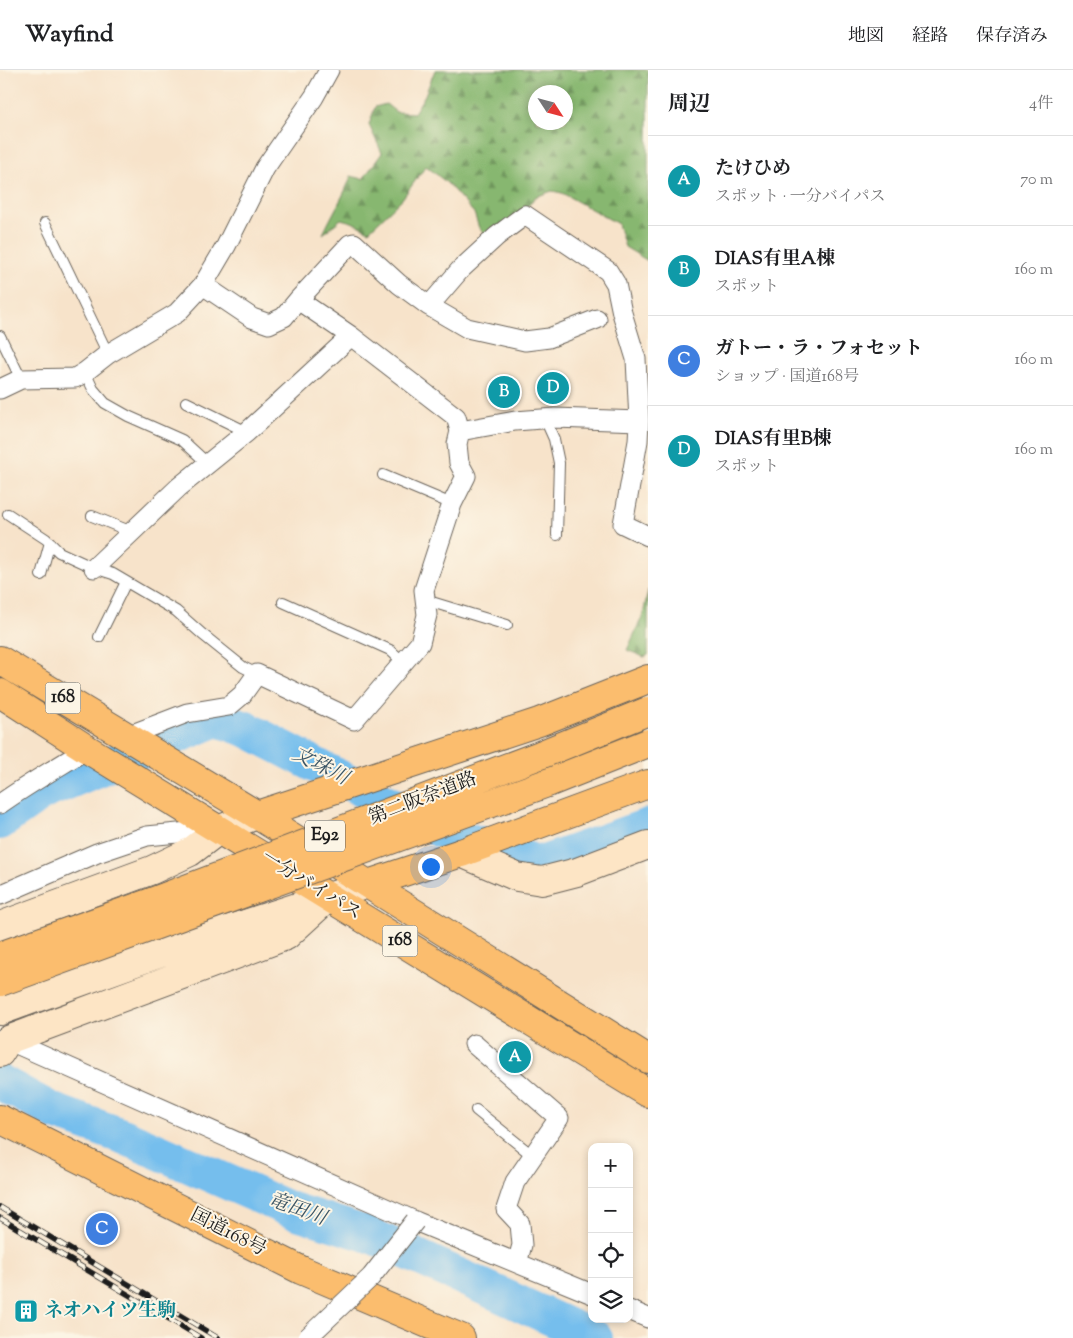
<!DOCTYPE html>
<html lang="ja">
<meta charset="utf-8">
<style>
body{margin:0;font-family:"Sorts Mill Goudy","Noto Serif JP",serif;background:#f2f2f2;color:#202124}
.controls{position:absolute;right:15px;bottom:15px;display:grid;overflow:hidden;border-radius:10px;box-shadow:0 2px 8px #0003}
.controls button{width:45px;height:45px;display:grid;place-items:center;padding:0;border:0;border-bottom:1px solid #e0e0e0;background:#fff;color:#202124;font:25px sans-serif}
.compass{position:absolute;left:528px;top:15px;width:45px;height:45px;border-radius:50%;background:#fff;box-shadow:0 2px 8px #0003;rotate:126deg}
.you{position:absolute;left:430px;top:796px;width:18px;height:18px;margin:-12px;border:4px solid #fff;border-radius:50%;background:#1a73e8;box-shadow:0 0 0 8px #1a73e833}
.badge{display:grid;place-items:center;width:32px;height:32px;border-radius:50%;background:#0f766e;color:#fff;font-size:16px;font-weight:700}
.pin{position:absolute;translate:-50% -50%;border:2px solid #fff;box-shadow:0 1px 5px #0006}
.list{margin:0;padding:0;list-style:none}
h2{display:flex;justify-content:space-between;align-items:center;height:65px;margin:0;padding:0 20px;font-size:21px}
h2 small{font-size:16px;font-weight:400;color:#757577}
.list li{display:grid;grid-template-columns:32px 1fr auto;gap:15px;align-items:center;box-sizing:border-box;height:90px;padding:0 20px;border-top:1px solid #e0e0e0}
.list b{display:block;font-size:19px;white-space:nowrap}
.list p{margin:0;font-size:16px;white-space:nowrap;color:#757577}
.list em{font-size:16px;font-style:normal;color:#757577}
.icon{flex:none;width:28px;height:28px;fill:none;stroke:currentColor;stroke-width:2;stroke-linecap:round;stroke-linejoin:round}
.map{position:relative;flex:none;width:648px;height:1268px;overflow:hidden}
header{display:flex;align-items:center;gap:30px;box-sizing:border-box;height:70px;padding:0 25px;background:#fff;border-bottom:1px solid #e0e0e0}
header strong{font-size:24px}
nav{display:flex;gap:28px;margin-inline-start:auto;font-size:18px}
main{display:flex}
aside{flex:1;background:#fff}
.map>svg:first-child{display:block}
.forest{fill:url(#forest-firs);stroke:#526a46;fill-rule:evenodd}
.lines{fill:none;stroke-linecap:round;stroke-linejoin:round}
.river{stroke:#74beed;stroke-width:36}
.lane-casing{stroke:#696259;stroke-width:12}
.street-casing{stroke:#696259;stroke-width:21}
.secondary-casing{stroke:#696259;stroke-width:30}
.highway-casing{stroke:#696259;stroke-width:30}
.lane{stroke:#fff;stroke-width:10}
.street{stroke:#fff;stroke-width:19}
.secondary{stroke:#fde5c5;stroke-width:28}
.highway{stroke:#fbbd6e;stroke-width:28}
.rail-casing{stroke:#1c1c1c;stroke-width:5.5}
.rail{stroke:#fcf5e5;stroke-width:4;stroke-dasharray:11;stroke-linecap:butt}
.street-bridge-casing{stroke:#696259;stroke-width:21;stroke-linecap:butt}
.highway-bridge-casing{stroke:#696259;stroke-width:30;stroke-linecap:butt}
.street-bridge{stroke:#fff;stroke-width:19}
.highway-bridge{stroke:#fbbd6e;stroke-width:28}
.labels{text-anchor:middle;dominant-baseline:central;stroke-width:4;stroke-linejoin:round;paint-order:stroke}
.shield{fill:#fcf5e5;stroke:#5f5d58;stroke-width:1}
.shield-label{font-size:18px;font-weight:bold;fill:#1c1c1c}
.street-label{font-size:19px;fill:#1c1c1c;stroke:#fcf5e5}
.culture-label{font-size:19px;font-weight:bold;fill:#0d838f;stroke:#fcf5e5;text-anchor:start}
.water-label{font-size:20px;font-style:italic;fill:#3b5565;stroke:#fcf5e5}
</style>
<header>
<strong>Wayfind</strong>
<nav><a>地図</a><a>経路</a><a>保存済み</a></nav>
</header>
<main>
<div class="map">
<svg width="648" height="1268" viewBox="0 0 648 1268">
<defs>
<pattern id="forest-firs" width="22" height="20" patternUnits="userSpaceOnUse" patternTransform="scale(1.25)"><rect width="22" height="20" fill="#87b770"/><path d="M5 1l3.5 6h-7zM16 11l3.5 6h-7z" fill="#6e945b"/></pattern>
</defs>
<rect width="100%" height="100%" fill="#fcf5e5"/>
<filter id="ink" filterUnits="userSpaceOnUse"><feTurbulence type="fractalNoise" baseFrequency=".02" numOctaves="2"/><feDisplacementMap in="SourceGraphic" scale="10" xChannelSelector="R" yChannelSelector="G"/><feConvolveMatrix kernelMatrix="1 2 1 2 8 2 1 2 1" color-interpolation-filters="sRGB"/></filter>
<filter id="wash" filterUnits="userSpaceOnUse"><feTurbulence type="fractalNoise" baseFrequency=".0096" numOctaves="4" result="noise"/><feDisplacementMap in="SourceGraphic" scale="20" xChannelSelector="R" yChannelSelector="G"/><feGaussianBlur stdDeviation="1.12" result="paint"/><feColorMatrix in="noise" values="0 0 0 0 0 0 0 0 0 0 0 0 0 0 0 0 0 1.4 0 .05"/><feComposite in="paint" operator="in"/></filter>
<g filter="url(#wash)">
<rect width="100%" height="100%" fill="#f7e3ca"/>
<path class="forest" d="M435,0H648V191L625,177L618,154L562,123L552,121L535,127L528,136L487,167L479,158L474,143L447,113L426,96L402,129L369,161L352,152L341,149L323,164C332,144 344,126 351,106L363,109L382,83L369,55L375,37L386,34L396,42L414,43L425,25ZM536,22H566V52H536Z
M648,520V585L644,587L627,580L643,545Z"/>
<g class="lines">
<path class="river" d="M0,752L41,723L217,649L246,659L448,764L541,794L648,756
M0,1012L53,1041L125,1067L291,1140L370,1165L595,1268"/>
</g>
</g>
<g filter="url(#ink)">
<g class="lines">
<g class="lane-casing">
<path id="lane" d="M45,153L108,284
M0,266L21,309
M85,302L93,319L105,333L128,346L182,370L207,393
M186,332L247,362
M545,349L554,369L559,393L557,465
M383,405L452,434
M8,444L46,469L59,482L94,498L113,504L176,541L202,564L243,597L257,604
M92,446L132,462
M41,505L50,472
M425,530L507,555
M283,532L390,580L403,592
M99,567L126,512
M476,1040L533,1086"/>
</g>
<g class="street-casing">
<path id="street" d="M298,230L350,174L354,173L399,214L429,236L467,258L525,271L549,268L597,249
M429,236L460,200L497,166L525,145L608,201L616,214L622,243L636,289L639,351L638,371L623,454L648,466
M0,319L21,309L75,308L85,302L108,284L177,243L203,215L226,176L265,98L314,27L329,0
M460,361L515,351L555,348L639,351
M94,498L179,417L247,362L351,266
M127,666L187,643L229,636L242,625L257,604L354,650L420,573L427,545L424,520L452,434L466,406L459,393L457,374L460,361L456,347L351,266L298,230L284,247L269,254L252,248L203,215
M0,734C28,714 58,697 87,679
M0,825L97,783L147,766L220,759
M3,968L415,1151L592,1224
M474,974L559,1048L515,1112L506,1139L520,1154L522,1175L517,1193
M629,1240L648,1248"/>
</g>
<g class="secondary-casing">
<path id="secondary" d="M461,783L517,807L542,811L577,802L648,775
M0,856L152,800L190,782L220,759L257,745
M0,941L199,869L368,814
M0,983L8,970L286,866L322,833"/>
</g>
<g class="highway-casing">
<path id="highway" d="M0,590L257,745L648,989
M0,623L87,679L648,1023
M257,745L539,652L648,609
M368,814L461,783L648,714
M0,1049L301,1200L461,1268"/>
</g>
<use href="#lane" class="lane"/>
<use href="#street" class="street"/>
<use href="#secondary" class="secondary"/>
<use href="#highway" class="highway"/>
<g class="rail-casing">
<path id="rail" d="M0,1137L218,1268
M0,1148L201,1268"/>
</g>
<use href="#rail" class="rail"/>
<g class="street-bridge-casing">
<path id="street-bridge" d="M307,1268L371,1207L415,1151"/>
</g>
<g class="highway-bridge-casing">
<path id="highway-bridge" d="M0,886L149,833L540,685L648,641
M0,912L550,712L648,673"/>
</g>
<use href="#street-bridge" class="street-bridge"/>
<use href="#highway-bridge" class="highway-bridge"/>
</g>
</g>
<defs>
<g id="building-square" transform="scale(1.25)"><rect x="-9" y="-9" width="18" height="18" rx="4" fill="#0f9aa8" stroke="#fcf5e5"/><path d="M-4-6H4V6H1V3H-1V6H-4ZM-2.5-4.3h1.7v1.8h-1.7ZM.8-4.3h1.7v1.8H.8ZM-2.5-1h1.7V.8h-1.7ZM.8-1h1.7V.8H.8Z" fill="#fff"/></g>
</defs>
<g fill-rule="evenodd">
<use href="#building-square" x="26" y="1241"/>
</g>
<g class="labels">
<g class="shield">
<rect x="45.5" y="612.5" width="35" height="31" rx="4"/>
<rect x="305" y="750.5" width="40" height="31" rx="4"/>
<rect x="382.5" y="855.5" width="35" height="31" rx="4"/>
</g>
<g class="shield-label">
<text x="63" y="628">168</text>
<text x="325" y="766">E92</text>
<text x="400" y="871">168</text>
</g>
<g class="street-label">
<text transform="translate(423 729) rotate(-21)">第二阪奈道路</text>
<text transform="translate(311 816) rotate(32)">一分バイパス</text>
<text transform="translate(228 1163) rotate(27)">国道168号</text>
</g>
<g class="culture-label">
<text x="44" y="1241">ネオハイツ生駒</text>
</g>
<g class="water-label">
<text transform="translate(320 697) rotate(27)">文珠川</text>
<text transform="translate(297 1140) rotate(20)">竜田川</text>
</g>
</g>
</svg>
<div class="controls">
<button>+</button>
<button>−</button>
<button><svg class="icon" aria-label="locate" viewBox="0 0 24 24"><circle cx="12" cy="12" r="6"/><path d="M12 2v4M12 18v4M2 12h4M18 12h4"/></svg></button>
<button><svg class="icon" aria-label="layers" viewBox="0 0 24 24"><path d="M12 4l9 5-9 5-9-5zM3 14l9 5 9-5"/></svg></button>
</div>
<svg class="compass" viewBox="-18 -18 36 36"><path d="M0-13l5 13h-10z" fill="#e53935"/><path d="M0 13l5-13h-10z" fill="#757577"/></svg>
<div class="you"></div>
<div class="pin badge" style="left:515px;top:987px;background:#0f9aa8">A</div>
<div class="pin badge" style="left:504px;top:322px;background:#0f9aa8">B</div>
<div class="pin badge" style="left:102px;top:1159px;background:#3f7fe0">C</div>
<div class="pin badge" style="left:553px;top:318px;background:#0f9aa8">D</div>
</div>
<aside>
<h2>周辺<small>4件</small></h2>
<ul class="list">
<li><span class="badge" style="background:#0f9aa8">A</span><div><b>たけひめ</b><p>スポット · 一分バイパス</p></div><em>70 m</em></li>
<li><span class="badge" style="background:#0f9aa8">B</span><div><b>DIAS有里A棟</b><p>スポット</p></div><em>160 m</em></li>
<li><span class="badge" style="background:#3f7fe0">C</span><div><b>ガトー・ラ・フォセット</b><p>ショップ · 国道168号</p></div><em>160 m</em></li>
<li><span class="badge" style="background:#0f9aa8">D</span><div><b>DIAS有里B棟</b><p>スポット</p></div><em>160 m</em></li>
</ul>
</aside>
</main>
